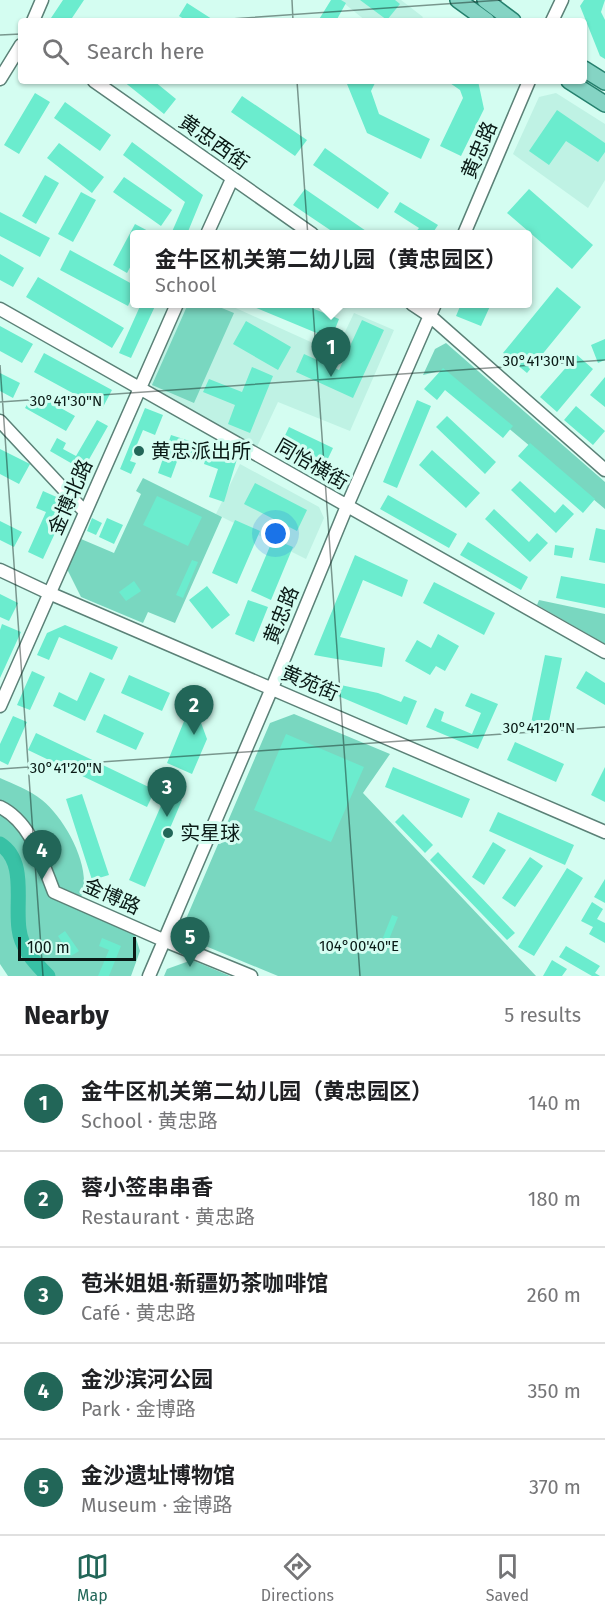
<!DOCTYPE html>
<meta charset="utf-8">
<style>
body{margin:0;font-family:"Fira Sans","Noto Sans SC",sans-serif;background:#f6f6f6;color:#202124}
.scale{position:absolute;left:18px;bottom:15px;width:118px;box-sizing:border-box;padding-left:6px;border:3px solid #0a1a16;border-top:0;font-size:16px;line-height:21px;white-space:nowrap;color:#0a1a16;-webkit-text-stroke:4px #d4fdf1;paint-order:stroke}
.you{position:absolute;left:276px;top:534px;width:21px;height:21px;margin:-15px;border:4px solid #fff;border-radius:50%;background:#1a73e8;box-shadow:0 0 0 9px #1a73e833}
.badge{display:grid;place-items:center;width:39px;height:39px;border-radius:50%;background:#226658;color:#fff;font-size:20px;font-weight:700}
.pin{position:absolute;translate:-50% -50px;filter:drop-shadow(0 2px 3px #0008)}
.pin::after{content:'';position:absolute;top:32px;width:21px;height:18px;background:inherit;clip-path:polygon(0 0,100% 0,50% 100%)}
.popup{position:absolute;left:130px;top:230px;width:402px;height:78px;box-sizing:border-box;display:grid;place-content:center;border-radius:6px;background:#fff;filter:drop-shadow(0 2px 4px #0005);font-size:20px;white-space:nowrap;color:#757577}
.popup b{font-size:22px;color:#202124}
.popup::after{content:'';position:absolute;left:50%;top:100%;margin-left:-12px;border:12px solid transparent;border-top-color:#fff}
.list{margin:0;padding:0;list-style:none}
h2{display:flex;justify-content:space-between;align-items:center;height:78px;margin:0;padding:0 24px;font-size:26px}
h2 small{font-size:20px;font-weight:400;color:#757577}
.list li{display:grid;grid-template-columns:39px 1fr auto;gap:18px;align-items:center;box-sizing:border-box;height:96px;padding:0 24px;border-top:2px solid #e0e0e0}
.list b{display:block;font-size:22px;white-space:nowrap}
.list p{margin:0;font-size:20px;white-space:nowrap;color:#757577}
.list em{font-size:20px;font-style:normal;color:#757577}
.icon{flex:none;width:33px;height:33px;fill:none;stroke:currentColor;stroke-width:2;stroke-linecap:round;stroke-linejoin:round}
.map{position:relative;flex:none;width:605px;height:976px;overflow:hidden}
.search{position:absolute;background:#fff;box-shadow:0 2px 4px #0004;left:18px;right:18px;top:18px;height:66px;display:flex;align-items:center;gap:15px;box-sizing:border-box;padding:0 21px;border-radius:6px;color:#757577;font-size:22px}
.sheet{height:558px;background:#fff}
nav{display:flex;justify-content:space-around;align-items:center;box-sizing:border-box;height:84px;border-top:2px solid #e0e0e0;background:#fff;font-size:16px;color:#757577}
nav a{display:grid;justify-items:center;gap:3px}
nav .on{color:#226658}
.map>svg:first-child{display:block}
.built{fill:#bff2e4}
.green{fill:#79d7c0}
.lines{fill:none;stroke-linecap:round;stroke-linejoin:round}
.river{stroke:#38c1a5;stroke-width:15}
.building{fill:#6becce}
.minor-casing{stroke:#5b8177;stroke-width:15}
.major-casing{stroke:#25816e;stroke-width:18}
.minor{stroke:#fff;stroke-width:12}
.major{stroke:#85d4c4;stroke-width:15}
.ticks{fill:none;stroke:#0a1a16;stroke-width:1.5;stroke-opacity:0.45}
.poi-dot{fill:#226658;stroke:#d4fdf1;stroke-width:2}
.labels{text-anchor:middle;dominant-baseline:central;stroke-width:6;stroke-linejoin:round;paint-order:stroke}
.street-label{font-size:20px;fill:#0a1a16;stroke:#d4fdf1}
.poi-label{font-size:20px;fill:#0a1a16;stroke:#d4fdf1;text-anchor:start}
.ticks-label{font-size:15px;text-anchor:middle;fill:#0a1a16;stroke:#d4fdf1;stroke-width:6;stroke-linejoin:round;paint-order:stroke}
</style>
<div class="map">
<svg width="605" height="976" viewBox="0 0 605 976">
<rect width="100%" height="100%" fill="#d4fdf1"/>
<path class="built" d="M340,0H401L423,17L420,21H366Z
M556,93L605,124V180L588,208L513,154L539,97Z
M185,304H227L335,353L354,313L394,330L350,431L278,402L256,449L154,390L150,381Z
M240,464L319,507L324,518L306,559L216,514Z"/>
<path class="green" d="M188,304H212L234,313L194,403L152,385Z
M446,343L605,482V509L440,371L423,375L435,349Z
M143,478L222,517L175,623L148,612L143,623L81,597L67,569L81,539L114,553L141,494L136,491Z
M539,600L605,614V644L537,605Z
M294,714L390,754L363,793L536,976H278L191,940L183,926L270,723Z
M0,778C13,784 30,790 42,800C63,817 86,857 84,886C83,894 79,902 76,909L134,932L140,951L131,976H8L0,964Z
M192,960L230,976H164L167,969Z"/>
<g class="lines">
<path class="river" d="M0,844C27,861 15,902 19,929C21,948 35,963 48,976"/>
</g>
<path class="building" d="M63,0H84L72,18L76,21H49Z
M331,0H341L346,3L336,21H318Z
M360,0H395L400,4L387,20Z
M584,0H605L601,12L605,20V59L600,56L580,6Z
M187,3L215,21H187L179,16Z
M123,81H154L176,99L164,114Z
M349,81H376L371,91L379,114L430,139L421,159L367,133L347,84Z
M447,81H478L484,109L461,156L440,146L463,98L460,90Z
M35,93L50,102L19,154L4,145Z
M242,96L307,140L295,156L231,112Z
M65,102L111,135L100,151L54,118Z
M557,110L605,143V152L598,162L566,141L549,165L529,151Z
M132,142L203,195L187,234H171L185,202L123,155Z
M59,143L104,177L92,193L47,158Z
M325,148L389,193L378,209L313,165Z
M45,175L59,183L36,224L22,216Z
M124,177L172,210L161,226L113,192Z
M305,189L369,233L368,234H336L293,205Z
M529,189L593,245L572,269L507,213Z
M81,192L96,200L73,242L58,234Z
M400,202L438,225L432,234H414L419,228L394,212Z
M0,212L50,238L40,257L0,236Z
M135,224L150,232L148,234H134V260L127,273L113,265Z
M70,250L134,285V293L128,306L60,270Z
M0,254L24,268L13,287L0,280Z
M38,277L124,328L112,348L26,297Z
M557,287L581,307L527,373L503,353Z
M141,304H156L131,358L119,353Z
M247,304H302L339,319L331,339Z
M327,304H343L337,311Z
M461,304H491L481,326L456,316Z
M362,320L384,330L353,398L296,372L304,354L339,370Z
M246,321L291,347L278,370L233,344Z
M0,326L33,344L22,363L0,351Z
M605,339V360L598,363L591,345Z
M44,353L112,390L102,409L34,372Z
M577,355L593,369L557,412L540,397Z
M252,367L273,376L250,433L228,424L235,405L203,392L209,379L242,392Z
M443,368L513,426L503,438L445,390L437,400L424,389Z
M0,373L20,383L13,398L0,391Z
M605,377V407L590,395Z
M34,393L75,416L66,431L25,408Z
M417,400L431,406L397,488L383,482Z
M576,406L605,431L593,445L564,420Z
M145,408L163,415L155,435L143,430L130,461L136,463L131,474L120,469Z
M447,416L496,462L485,474L436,427Z
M97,420L108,426L83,470L50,451L57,438L66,443L63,449L76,456Z
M289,427L333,448L323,469L279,448Z
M171,435L199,444L193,462L179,456L171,478L158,473Z
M530,443L595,499L583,513L518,456Z
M0,449L30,464L19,484L0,474Z
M208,450L237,459L224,502L209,497L218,469L204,464Z
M432,450L480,493L466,508L419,465Z
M520,481L555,513L563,504L574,514L556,533L511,490Z
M255,483L307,510L297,531L244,504Z
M43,491L61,499L54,514L62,518L43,559L28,552L46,512L36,508Z
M388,495L457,534L449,548L380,509Z
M157,496L202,517L188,546L143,525Z
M494,509L529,542L537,533L548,543L530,562L485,519Z
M92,518L102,523L96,535L87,531Z
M107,518L123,525L114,544L99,537Z
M235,520L260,531L237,584L212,573Z
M0,521L22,532L14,547L0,540Z
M596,528L605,530V563L589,560Z
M273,539L293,547L271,600L251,591Z
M468,542L528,577L521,590L460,555Z
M555,545L574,548L572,558L554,555Z
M355,555L408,580L402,597L363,580L340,637L385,648L382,667L314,655Z
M192,560L198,562L183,598L176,595Z
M561,576L605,584V608L556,598Z
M134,581L141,591L126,601L119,592Z
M434,582L495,613L484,635L423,603Z
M207,586L230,615L212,629L189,600Z
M0,594L18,603L9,621L0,617Z
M248,600L268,607L254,642L235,634Z
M2,624L21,632L0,678V630Z
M65,625L118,647L112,660L59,637L49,660L37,655L47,633Z
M438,634L459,646L445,671L436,666L430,675L405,661L417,640L431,648Z
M545,655L562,658L546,736L529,733Z
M32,671L45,677L30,710L17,705Z
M586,671L605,683V705L576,688Z
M90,672L105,679L85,721L53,706L59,692L77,701Z
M129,675L170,693L162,711L121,693Z
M336,684L378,693L401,702L404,696L417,701L407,725L331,693Z
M471,693L498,704L478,749L426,727L435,708L444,712L441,721L472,734L481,713L465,706Z
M104,714L144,733L136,750L96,732Z
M187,714L200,720L207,739L192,774L167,763Z
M13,716L27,722L8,765L0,761V744Z
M36,733L155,790L147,807L28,750Z
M286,734L364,767L331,842L254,810Z
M515,742L564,764L556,782L507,760Z
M393,767L470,799L462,818L385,787Z
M605,767V802L591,795Z
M82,794L109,875L92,880L66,799Z
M166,794L182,800L145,887L129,880Z
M498,812L574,845L565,865L489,831Z
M403,814L433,845L425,853L395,822Z
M493,842L506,850L484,885L472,877Z
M438,852L515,933L507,940L430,860Z
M530,857L543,866L515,907L502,898Z
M567,868L583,878L534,956L518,947Z
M605,879V903L594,897Z
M107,884L137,897L130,913L100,900Z
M592,902L603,909L597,919L605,923V943L589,934L593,927L581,921Z
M392,915L398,917L388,942L382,940Z
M65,931L79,951L71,956L58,936Z
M102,938L121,946L109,976H98L109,950L99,946Z
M566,946L600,966L595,973L600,976H592L559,957Z
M552,960L567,969L562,976H543Z"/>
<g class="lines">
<g class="minor-casing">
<path id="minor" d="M33,21L42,0
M552,21L562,0
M0,79L21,45
M94,81L312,234
M207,234L232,179
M464,234L529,81
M412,304L430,316L605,470
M0,309L605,652
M0,421L85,512
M0,570L49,593L605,832
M0,706L177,304
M0,807C31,822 42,862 54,892L163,940L251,976
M149,976L272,688L347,506L435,304"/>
</g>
<g class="major-casing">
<path id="major" d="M458,0L487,21
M485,0L513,21
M584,69L605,82
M569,81L605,104"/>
</g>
<use href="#minor" class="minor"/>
<use href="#major" class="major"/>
</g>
<path class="ticks" d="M292,0L293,21M202,21L502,0M0,35L21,34M297,81L360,976M0,365L43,976M0,402L605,360M0,769L605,727"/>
<g class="poi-dot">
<circle cx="139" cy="451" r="6"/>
<circle cx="168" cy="833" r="6"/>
</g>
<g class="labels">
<g class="street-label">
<text transform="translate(214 142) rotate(35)">黄忠西街</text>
<text transform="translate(479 150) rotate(-67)">黄忠路</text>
<text transform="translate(312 464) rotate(30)">同怡横街</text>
<text transform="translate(70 497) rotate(-66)">金博北路</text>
<text transform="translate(281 615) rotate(-68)">黄忠路</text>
<text transform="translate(310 683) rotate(23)">黄苑街</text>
<text transform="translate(112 896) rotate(24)">金博路</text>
</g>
<g class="poi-label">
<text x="151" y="451">黄忠派出所</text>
<text x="180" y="833">实星球</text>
</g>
</g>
<g class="ticks-label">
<text x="539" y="366">30°41'30"N</text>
<text x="66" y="406">30°41'30"N</text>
<text x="539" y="733">30°41'20"N</text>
<text x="66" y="773">30°41'20"N</text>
<text x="359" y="951">104°00'40"E</text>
</g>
</svg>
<div class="scale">100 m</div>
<div class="you"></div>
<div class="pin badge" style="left:331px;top:377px">1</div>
<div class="popup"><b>金牛区机关第二幼儿园（黄忠园区）</b>School</div>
<div class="pin badge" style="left:194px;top:735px">2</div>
<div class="pin badge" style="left:167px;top:817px">3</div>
<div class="pin badge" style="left:42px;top:880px">4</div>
<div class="pin badge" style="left:190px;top:967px">5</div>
<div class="search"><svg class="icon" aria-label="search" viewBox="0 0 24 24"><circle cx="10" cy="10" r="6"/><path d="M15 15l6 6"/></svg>Search here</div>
</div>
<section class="sheet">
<h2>Nearby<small>5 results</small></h2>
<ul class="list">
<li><span class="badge">1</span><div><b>金牛区机关第二幼儿园（黄忠园区）</b><p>School · 黄忠路</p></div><em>140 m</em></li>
<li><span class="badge">2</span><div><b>蓉小签串串香</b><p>Restaurant · 黄忠路</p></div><em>180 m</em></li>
<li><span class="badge">3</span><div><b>苞米姐姐·新疆奶茶咖啡馆</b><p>Café · 黄忠路</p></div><em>260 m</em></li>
<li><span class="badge">4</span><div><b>金沙滨河公园</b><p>Park · 金博路</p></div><em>350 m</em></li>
<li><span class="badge">5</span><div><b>金沙遗址博物馆</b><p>Museum · 金博路</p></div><em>370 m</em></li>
</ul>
</section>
<nav>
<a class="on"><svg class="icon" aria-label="map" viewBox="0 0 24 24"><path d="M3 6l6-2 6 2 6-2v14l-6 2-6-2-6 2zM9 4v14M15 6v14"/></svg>Map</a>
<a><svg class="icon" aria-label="directions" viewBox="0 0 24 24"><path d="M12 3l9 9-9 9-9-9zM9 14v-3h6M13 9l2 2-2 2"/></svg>Directions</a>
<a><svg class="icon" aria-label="saved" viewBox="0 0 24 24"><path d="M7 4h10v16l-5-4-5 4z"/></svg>Saved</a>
</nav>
